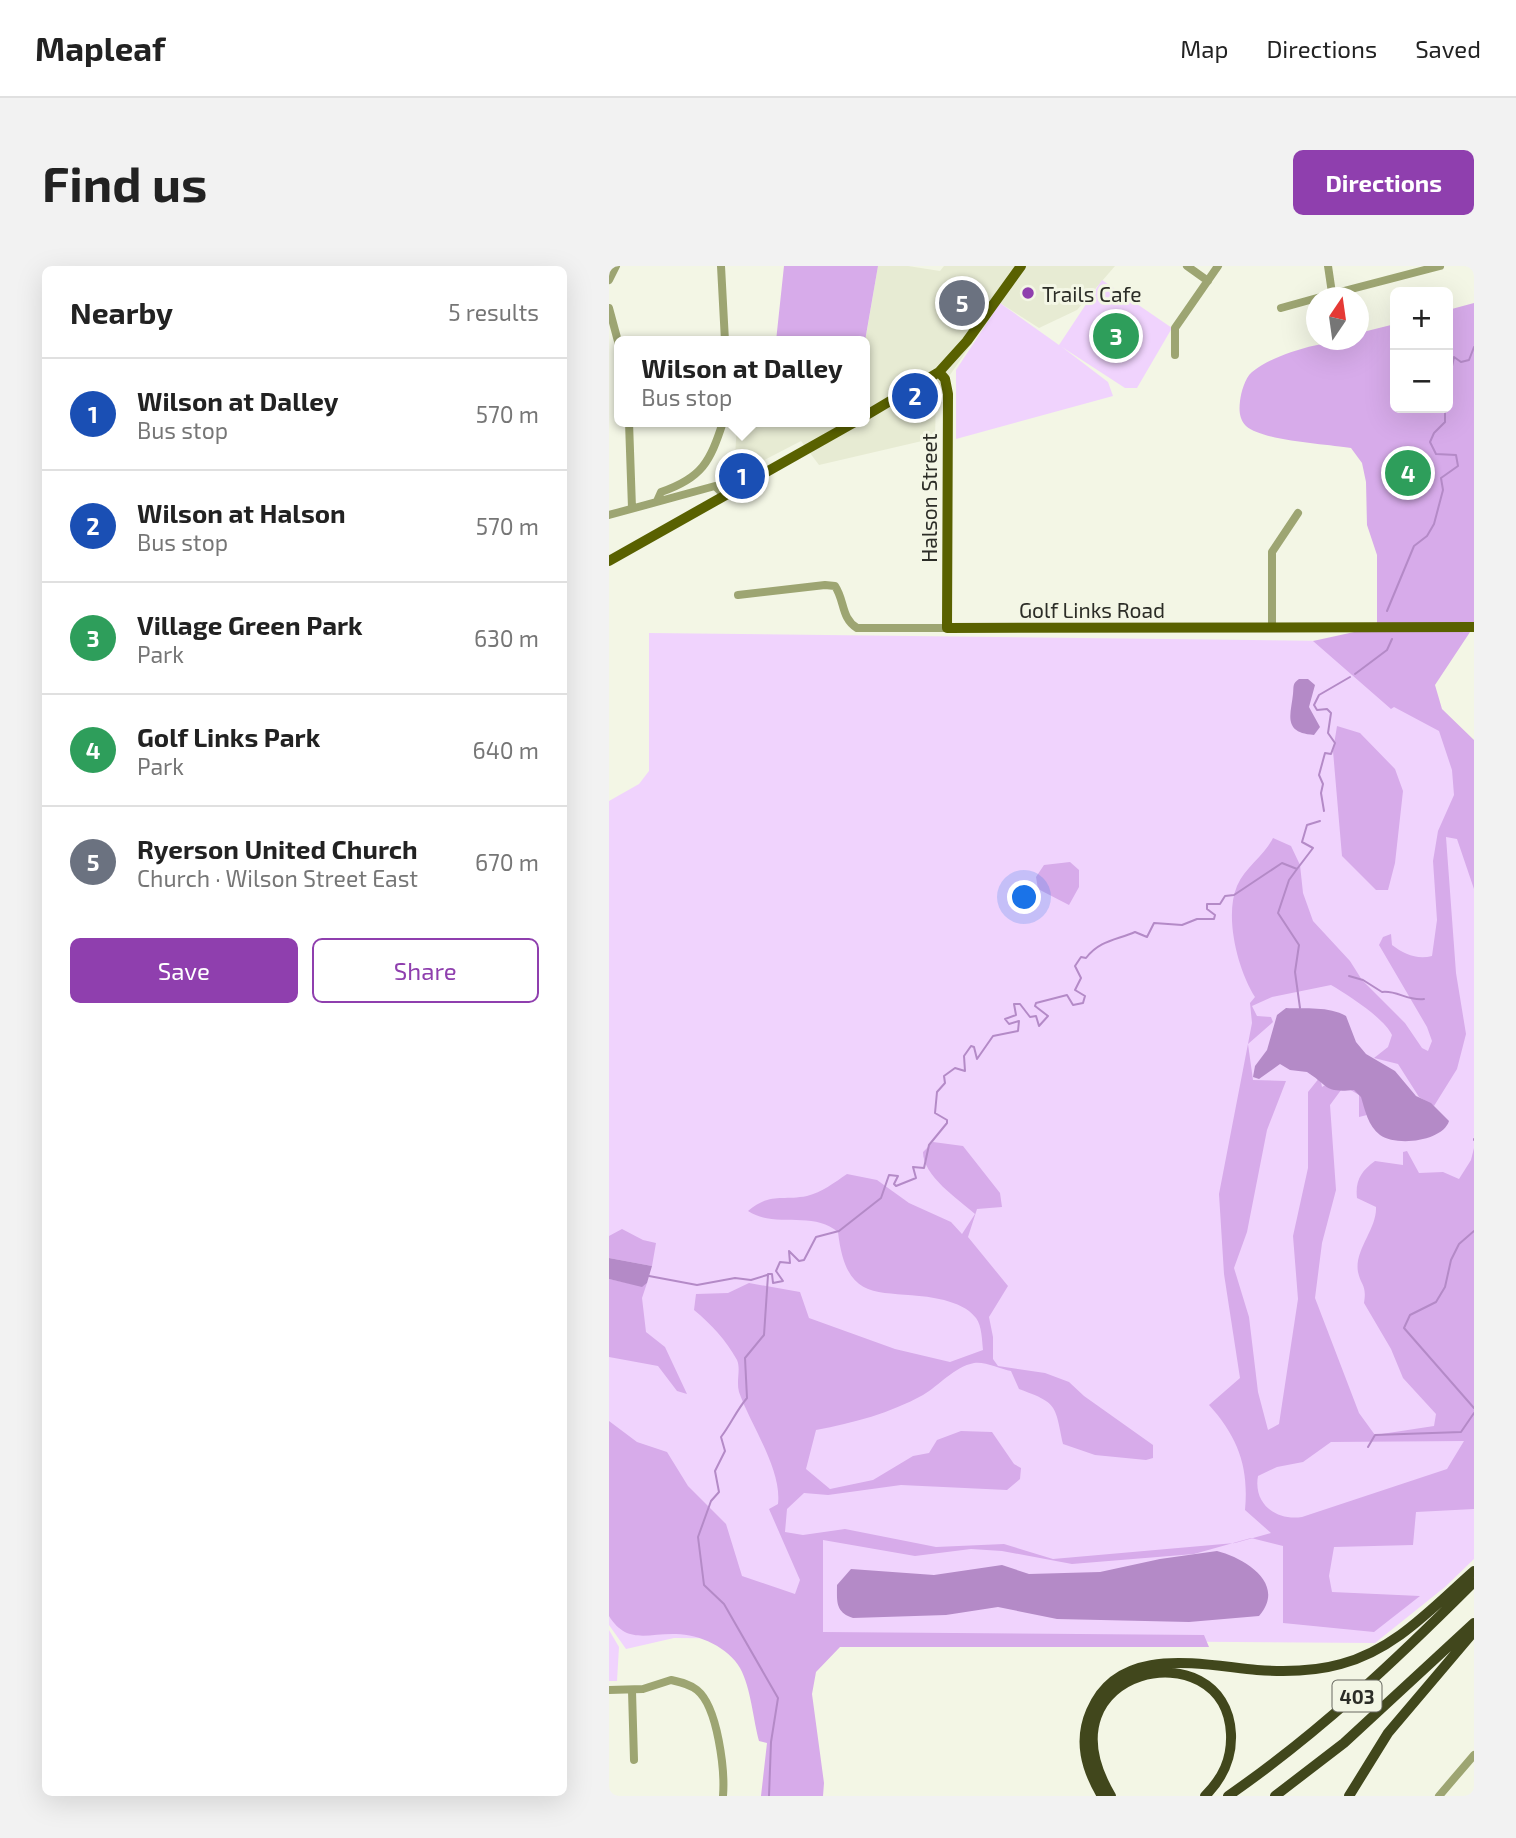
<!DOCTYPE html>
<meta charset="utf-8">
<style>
body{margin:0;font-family:"Exo 2",sans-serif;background:#f2f2f2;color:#222}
.controls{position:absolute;right:21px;top:21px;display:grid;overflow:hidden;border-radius:10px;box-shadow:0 7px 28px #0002}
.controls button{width:63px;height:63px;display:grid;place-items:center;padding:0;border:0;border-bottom:2px solid #e0e0e0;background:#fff;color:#222;font:35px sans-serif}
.compass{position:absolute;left:697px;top:21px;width:63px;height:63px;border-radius:50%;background:#fff;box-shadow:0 7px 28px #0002;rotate:13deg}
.you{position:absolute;left:416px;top:632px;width:24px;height:24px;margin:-18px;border:5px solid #fff;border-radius:50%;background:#1a73e8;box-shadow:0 0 0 10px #1a73e833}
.badge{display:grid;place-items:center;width:46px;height:46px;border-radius:50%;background:#8f3fae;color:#fff;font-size:23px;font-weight:700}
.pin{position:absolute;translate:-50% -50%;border:4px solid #fff;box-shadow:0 2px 7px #0006}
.popup{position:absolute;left:5px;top:70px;width:256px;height:91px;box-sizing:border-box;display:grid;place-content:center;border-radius:10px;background:#fff;filter:drop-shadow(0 2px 5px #0005);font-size:23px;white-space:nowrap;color:#767676}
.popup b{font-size:26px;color:#222}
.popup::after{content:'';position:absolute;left:50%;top:100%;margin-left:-14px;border:14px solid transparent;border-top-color:#fff}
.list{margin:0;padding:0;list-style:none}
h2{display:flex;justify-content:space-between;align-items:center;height:91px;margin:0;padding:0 28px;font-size:30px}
h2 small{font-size:23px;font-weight:400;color:#767676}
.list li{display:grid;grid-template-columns:46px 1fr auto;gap:21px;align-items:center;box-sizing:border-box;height:112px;padding:0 28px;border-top:2px solid #e0e0e0}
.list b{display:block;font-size:26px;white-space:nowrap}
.list p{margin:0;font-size:23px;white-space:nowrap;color:#767676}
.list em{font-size:23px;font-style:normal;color:#767676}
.actions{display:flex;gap:14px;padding:21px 28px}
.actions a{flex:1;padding:16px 0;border:2px solid #8f3fae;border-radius:10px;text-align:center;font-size:24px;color:#8f3fae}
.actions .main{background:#8f3fae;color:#fff}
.map{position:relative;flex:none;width:865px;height:1530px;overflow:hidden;border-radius:10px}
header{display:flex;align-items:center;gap:42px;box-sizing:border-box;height:98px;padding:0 35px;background:#fff;border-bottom:2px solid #e0e0e0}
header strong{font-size:33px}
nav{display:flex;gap:38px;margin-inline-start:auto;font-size:24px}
.intro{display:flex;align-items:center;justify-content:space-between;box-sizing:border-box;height:168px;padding:0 42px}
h1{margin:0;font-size:49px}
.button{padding:18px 32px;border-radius:10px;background:#8f3fae;color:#fff;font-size:24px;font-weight:700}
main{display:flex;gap:42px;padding:0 42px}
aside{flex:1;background:#fff;border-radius:10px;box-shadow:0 7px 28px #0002}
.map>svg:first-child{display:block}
.built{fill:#e7ebd3}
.green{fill:#f0d3fd}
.forest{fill:#d7abea;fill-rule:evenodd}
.water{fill:#b48ac7}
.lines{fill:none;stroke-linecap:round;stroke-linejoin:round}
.stream{stroke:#b48ac7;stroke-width:2}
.minor{stroke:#9da572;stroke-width:8}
.major{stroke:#596100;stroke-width:10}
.highway{stroke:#41471c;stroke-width:10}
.poi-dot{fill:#8f3fae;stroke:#f3f6e5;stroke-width:2.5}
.labels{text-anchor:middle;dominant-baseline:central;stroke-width:6;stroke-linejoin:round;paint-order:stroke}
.shield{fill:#f3f6e5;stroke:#686960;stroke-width:2}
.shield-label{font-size:19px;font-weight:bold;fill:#2c2d27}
.poi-label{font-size:21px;fill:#2c2d27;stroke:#f3f6e5;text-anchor:start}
.street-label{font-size:21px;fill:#2c2d27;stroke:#f3f6e5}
</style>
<header>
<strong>Mapleaf</strong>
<nav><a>Map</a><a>Directions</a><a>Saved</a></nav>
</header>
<div class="intro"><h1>Find us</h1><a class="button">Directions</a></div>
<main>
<aside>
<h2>Nearby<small>5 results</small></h2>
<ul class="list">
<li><span class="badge" style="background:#1a4fb4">1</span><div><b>Wilson at Dalley</b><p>Bus stop</p></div><em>570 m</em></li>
<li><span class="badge" style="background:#1a4fb4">2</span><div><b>Wilson at Halson</b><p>Bus stop</p></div><em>570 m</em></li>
<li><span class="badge" style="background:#2e9e5b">3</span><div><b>Village Green Park</b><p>Park</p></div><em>630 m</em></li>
<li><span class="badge" style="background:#2e9e5b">4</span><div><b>Golf Links Park</b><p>Park</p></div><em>640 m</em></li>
<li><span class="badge" style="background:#6b7280">5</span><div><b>Ryerson United Church</b><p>Church · Wilson Street East</p></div><em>670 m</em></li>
</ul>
<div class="actions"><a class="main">Save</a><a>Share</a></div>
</aside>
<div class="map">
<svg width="865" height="1530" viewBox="0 0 865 1530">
<rect width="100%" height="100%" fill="#f3f6e5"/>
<path class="built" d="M269,0H299L331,5L335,0H506L468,44L430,62L391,37L327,129L326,172L210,199L192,175L125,210L128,156H256V76Z"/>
<path class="green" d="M493,14L563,62L528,122H516L453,81L499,116L504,130L347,173V104L391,37L450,79Z
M40,367L813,376L816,443L854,475L865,553V1293L836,1321L766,1377L65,1372L17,1383L0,1359V535L30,518L40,505Z
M0,1364L10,1381L8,1415H0Z"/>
<path class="forest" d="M175,0H269L256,75H167Z
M865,37V360L826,419L833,443L865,474V623L848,573L837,571L847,707L857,768L848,803L825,840L810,831L789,798L765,792L779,781L783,769C775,752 739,729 722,719L663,731L643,740L648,750L662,751L664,756L639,778L644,814L677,815L658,864L638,966L625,1002L640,1051L649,1126L659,1164L670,1158L689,1033L684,970L699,902V826L711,811L713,821L721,816L754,826L758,849L750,851V829L735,820L721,839L727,924L713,977L706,1032L750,1147L766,1169L825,1160L827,1148L794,1112L782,1083L755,1037C758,1019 752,1020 749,1006C745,984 768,963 767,941L748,932C746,915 752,905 766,895L794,899V886L798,885L810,907L834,906L850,913L862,894L865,882V1243L807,1246L804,1279L725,1281L720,1310L723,1326L811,1330L765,1366L674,1357V1280L642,1272L585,1288L463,1298L393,1285L362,1283L306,1290L214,1274V1366L595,1369L600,1381H231L207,1406L203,1428L215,1517L214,1530H152L158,1477L150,1475C144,1453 142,1422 131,1402C120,1382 90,1368 67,1368C39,1367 18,1379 0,1350V1155L28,1176L58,1186L79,1220L117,1258L133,1310L186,1328L191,1314L160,1243L169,1238C173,1203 142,1160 130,1126C127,1115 132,1103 128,1094C117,1074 102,1058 85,1044L87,1028L119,1027L140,1017L191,1026L200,1052L286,1083L341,1096L374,1084C373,1075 373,1060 367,1052C358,1041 348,1038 335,1034C276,1020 238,1045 229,966C204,944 166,963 139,945C162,926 172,935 198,930C213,926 225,917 238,908L268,914L300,937L342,956L353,968L366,948C349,933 314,910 314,886L324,876L354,880L391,927L393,941L368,943L359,971L399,1020L380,1051L384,1071V1093L389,1100L436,1107L460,1116L475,1130L544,1179V1192L537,1194L486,1189L454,1178C446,1138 448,1137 410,1123L402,1105C392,1103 375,1095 365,1097C345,1101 331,1119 314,1129C281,1147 245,1157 207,1164L197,1203L221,1223L264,1214L304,1190L320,1187L328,1174L352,1165L383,1166L405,1198L412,1202L411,1213L398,1224L292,1219L219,1229L195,1227L178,1243L176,1266L194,1269L236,1263L327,1281L395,1278L444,1293L626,1277L662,1267L636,1244C640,1201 629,1171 600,1139L631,1112L615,1008L610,928L643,757L641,737L646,731C629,704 615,651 628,620C636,601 655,590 664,572L682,580L691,599L694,627L704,655L741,695L753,714L796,757L813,782L819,785L823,775L818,761L770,679L774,671L782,668L783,679C795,688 808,694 823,690L828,654L824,595L829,565L845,529L843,504L830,465L785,441L782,443L704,375L768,361V289L758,259L757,216L753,197L742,182C718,178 654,175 637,160C630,153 630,144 631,135C632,126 636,112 643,106C668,86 718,74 750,74V67L786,58V142H839V44ZM855,1175L838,1203L693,1251C667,1255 644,1238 649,1210L668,1201L694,1196L722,1176Z
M728,460L751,467L786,503L794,525L786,597L779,624H767L733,590L724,485Z
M461,596L470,604V621L460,639L429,623L427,611L435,599Z
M13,963L34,974L47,977L43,1000L0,992V970Z
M0,1013L33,1020L38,1017L33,1032L37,1066L56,1081L78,1128L68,1125L49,1100L0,1091Z"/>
<path class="water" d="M690,413H699L706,419L700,441L711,461L705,469C673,467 682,448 684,428C685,420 683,418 690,413Z
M677,742C696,743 720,740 737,750L747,776L757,788L786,805L807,830L822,837L840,855C834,875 788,881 771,869C759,860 756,844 752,831L745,824C715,827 720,820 698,806L681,804L671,798L650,813L644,811L646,800L658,784L668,749Z
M0,992L43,1000L38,1017L33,1021L0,1013Z
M608,1285C636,1292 678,1318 650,1350L580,1356L448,1353L389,1341L337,1349L244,1352C226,1346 228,1335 228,1319L242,1303L325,1309L393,1299L420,1308L491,1306L551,1293Z"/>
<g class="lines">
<path class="stream" d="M839,119L845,91L852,96L860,94L865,81
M778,345L805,280L818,270L825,258L834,224L832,212L849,200L847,189L827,188L821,176L825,167L836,156V142
M746,408L778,384L783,373
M715,545L712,527L714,518L710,509L716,487L722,488L726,477L719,467L722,447L718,443L708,444L705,439L710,429L741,411
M688,603L680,614L669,647L690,679L686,706L691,742
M740,710L754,714L773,726C788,724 798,735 815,733
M865,873V874
M865,965L850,978L842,994L836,1021L827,1036L801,1049L795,1062L865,1142
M159,1008H163L164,1017L174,1015L167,1005L171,996L181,997L180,985L190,995L195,994L207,971L230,965L272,932L280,909L289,910L285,918L287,920L307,912L304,901L315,902L320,879L338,857V854L326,847L328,826L336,817L335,810L346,802L356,805L355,790L362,780L365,781L368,793L384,770L409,765L410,755L400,758L396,753L407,749L405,738H411L421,751L427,750L430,760L439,750L426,740L427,737L458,729L464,739L474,737L476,730L466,724L472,712L466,700L472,691L477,692C491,674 508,674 526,666L538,671L545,657L573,659L588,653H605L606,649L598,643V638H611L616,630L625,629L673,597L688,603L704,582L693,576L698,559L711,555
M159,1009L155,1069L136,1092L138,1132C127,1145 122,1158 112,1171L116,1185L106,1205L110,1226L102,1235L89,1271L95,1319L115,1338L169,1432L162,1476L160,1530
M40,1010L88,1019L126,1012L142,1014L158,1009
M759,1181L766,1169L852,1166L865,1147"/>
<path class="minor" d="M112,0L116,75
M578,0L599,15
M719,0L723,27
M0,14L7,0
M708,32L831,0
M0,42L10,79
M672,42L708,32
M566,89V62L609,0
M20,156L23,242
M48,235L52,226C93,212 101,196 114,156
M0,249L106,220L116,230
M129,329L216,319L226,320C236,335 232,352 248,362H338
M663,362V286L689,247
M0,1424L34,1423L62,1414C71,1416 81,1418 88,1424C109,1441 116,1505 114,1530
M23,1425L25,1494
M830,1530L865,1489"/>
<path class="major" d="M330,106L336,113L339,128L338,362L865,361
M256,150L330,106L358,75L412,0
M0,295L246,156"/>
<path class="highway" d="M493,1530C477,1503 469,1475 482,1445C510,1378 592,1399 648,1404C676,1406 704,1406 732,1398C786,1384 824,1341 865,1305
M502,1530C425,1400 617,1362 622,1468C623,1493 614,1512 596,1530
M619,1530C710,1467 787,1394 865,1316
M666,1530L735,1477L865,1357
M740,1530L779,1467L863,1368"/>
</g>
<circle class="poi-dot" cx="419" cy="27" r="7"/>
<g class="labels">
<rect class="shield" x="723.5" y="1414.5" width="49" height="31" rx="5"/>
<g class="shield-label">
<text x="748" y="1430">403</text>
</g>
<g class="poi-label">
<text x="433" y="27">Trails Cafe</text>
</g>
<g class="street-label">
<text transform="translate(319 232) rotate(-90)">Halson Street</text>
<text x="483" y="343">Golf Links Road</text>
</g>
</g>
</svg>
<div class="controls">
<button>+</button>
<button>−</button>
</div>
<svg class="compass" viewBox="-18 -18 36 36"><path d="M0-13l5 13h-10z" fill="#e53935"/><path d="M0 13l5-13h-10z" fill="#767676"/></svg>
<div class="you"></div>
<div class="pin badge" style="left:133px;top:210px;background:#1a4fb4">1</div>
<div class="popup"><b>Wilson at Dalley</b>Bus stop</div>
<div class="pin badge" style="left:306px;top:130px;background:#1a4fb4">2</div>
<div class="pin badge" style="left:507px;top:70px;background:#2e9e5b">3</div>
<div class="pin badge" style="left:799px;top:207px;background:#2e9e5b">4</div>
<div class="pin badge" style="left:353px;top:37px;background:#6b7280">5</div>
</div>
</main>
